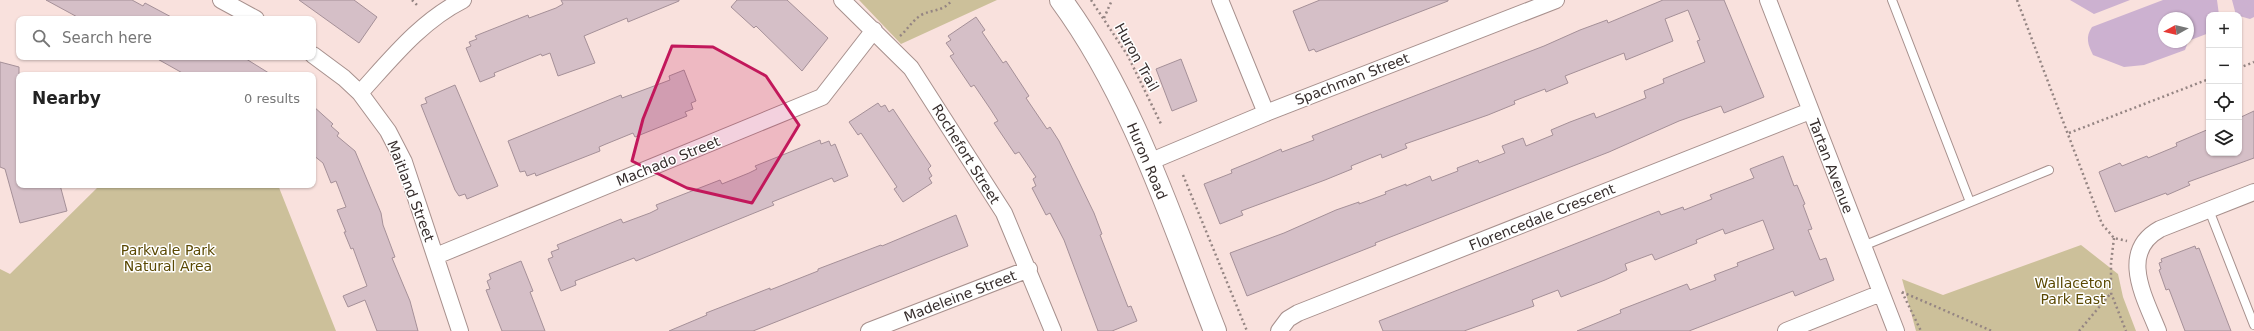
<!DOCTYPE html>
<meta charset="utf-8">
<style>
body{margin:0;font-family:"DejaVu Sans",sans-serif;background:#f6f6f6;color:#222}
.controls{position:absolute;right:12px;top:12px;display:grid;overflow:hidden;border-radius:8px;box-shadow:0 1px 3px #0004}
.controls button{width:36px;height:36px;display:grid;place-items:center;padding:0;border:0;border-bottom:1px solid #e0e0e0;background:#fff;color:#222;font:20px sans-serif}
.compass{position:absolute;left:2158px;top:12px;width:36px;height:36px;border-radius:50%;background:#fff;box-shadow:0 1px 3px #0004;rotate:262deg}
.list{margin:0;padding:0;list-style:none}
h2{display:flex;justify-content:space-between;align-items:center;height:52px;margin:0;padding:0 16px;font-size:17px}
h2 small{font-size:13px;font-weight:400;color:#767676}
.icon{flex:none;width:22px;height:22px;fill:none;stroke:currentColor;stroke-width:2;stroke-linecap:round;stroke-linejoin:round}
.map{position:relative;flex:none;width:2254px;height:331px;overflow:hidden}
.search{position:absolute;background:#fff;box-shadow:0 1px 3px #0004;left:16px;top:16px;width:300px;height:44px;display:flex;align-items:center;gap:10px;box-sizing:border-box;padding:0 14px;border-radius:8px;color:#767676;font-size:15px}
.panel{position:absolute;background:#fff;box-shadow:0 1px 3px #0004;left:16px;top:72px;width:300px;height:116px;border-radius:8px}
.map>svg:first-child{display:block}
.green{fill:#ccc09a}
.water{fill:#ccb1d0}
.building{fill:#d5bfc7;stroke:#a59098}
.lines{fill:none;stroke-linecap:round;stroke-linejoin:round}
.service-casing{stroke:#a7908d;stroke-width:10}
.minor-casing{stroke:#a7908d;stroke-width:18}
.secondary-casing{stroke:#a7908d;stroke-width:24}
.path{stroke:#958583;stroke-width:2.5;stroke-dasharray:2 3;stroke-linecap:butt}
.service{stroke:#fff;stroke-width:8}
.minor{stroke:#fff;stroke-width:16}
.secondary{stroke:#fff;stroke-width:22}
.marked{fill:#c2185b;fill-opacity:0.2;stroke:#c2185b;stroke-width:3;stroke-linejoin:round}
.labels{text-anchor:middle;dominant-baseline:central;stroke-width:3;stroke-linejoin:round;paint-order:stroke}
.street-label{font-size:14px;fill:#372e2d;stroke:#fff}
.park-label{font-size:14px;fill:#5a4802;stroke:#fff}
</style>
<div class="map">
<svg width="2254" height="331" viewBox="0 0 2254 331">
<rect width="100%" height="100%" fill="#f9e1dd"/>
<path class="green" d="M859,0H997L901,44Z
M96,185H278L336,331H0V269L10,274L98,187Z
M2081,245L2118,274L2123,297L2136,331H1916L1902,279L1943,295Z"/>
<path class="water" d="M2070,0H2130L2094,14Z
M2163,0H2217L2219,15H2209V33L2188,41V18H2164V42H2188L2185,50L2144,65L2124,67L2093,55C2088,45 2085,37 2092,27Z
M2232,0H2254V17L2250,19L2236,15Z"/>
<path class="building" d="M46,0H132L143,6L145,3L175,19H81Z
M299,0H354L377,17L359,43Z
M561,0H679V1L628,22L627,18L584,36L595,63L558,76L550,53L542,56L541,54L494,73L495,76L480,82L466,48L471,46L469,42L477,39L475,36L528,15L529,18L556,8L563,4Z
M737,0H787L828,38L802,71L756,26L754,28L731,7Z
M1320,0H1448V1L1316,52L1314,49L1309,51L1293,11Z
M1663,0H1724L1764,97L1724,113L1721,106L1679,121L1609,152L1375,243L1376,245L1247,296L1230,253L1284,233L1336,210L1359,202V204L1386,194L1385,192L1406,184V186L1430,176L1432,181L1458,171L1457,168L1478,160L1479,163L1505,153L1502,146L1523,138L1526,146L1553,135L1551,130L1570,122L1594,113L1596,118L1646,98L1644,91L1664,83L1663,79L1705,62L1697,41L1700,40L1688,10L1665,19L1673,41L1626,60L1624,53L1565,76L1568,83L1546,92L1545,89L1514,101L1515,104L1488,115L1405,144L1407,148L1382,158L1381,154L1351,166L1352,169L1325,180L1241,211L1243,215L1220,224L1204,184L1232,173L1231,170L1258,159L1281,149L1282,152L1314,140L1312,136L1365,115L1544,46L1580,30L1607,20L1608,23Z
M976,17L985,30L982,32L1003,63L1006,61L1029,96L1026,98L1047,129L1050,127L1059,141L1094,213L1102,234L1100,235L1128,307L1131,306L1137,321L1112,331H1098L1064,240L1050,213L1046,215L1032,188L1036,186L1033,179L1036,177L1019,152L1015,154L994,123L998,121L991,110L974,85L971,87L950,56L954,54L946,43L951,40L948,36Z
M154,57H243L272,75H186Z
M1181,59L1197,101L1172,111L1156,69Z
M0,62L19,67V185H60L67,211L20,223L5,169L0,167Z
M684,70L696,101L691,103L693,109L685,112L687,116L635,137L633,133L606,144L599,147L600,151L536,176L535,173L527,176L525,171L520,172L508,141L621,95L622,98L670,80L669,76Z
M455,85L498,186L467,199L465,194L459,196L455,190L421,105L427,103L425,98Z
M878,103L881,107L885,105L889,112L893,109L931,166L928,169L932,176L929,178L932,183L903,202L894,189L897,187L861,133L858,135L849,122Z
M313,106L333,124L331,126L339,133L337,136L355,151L381,213L383,225L395,257L392,258L410,301L418,331H377L365,300L348,307L343,296L367,286L353,248L351,249L344,232H346L337,210L346,207L336,181L331,183L323,163L313,155Z
M2254,111V158L2188,182L2190,185L2167,195L2166,193L2115,212L2099,172L2120,163L2122,166L2147,156L2148,158L2177,146L2176,143L2209,129V153H2239V118Z
M820,140L821,144L829,141L831,146L835,144L848,176L834,182L832,178L772,202L774,205L636,261L634,258L575,281L576,285L561,291L548,259L553,257L551,252L559,249L557,245L621,219L623,223L650,213L658,209L656,205L720,180L722,184L749,173L757,169L755,166Z
M1783,156L1794,186L1797,185L1805,204L1803,205L1812,229L1808,230L1820,260L1826,258L1834,280L1795,296L1793,291L1689,331H1577L1621,313L1620,310L1687,284L1690,290L1716,280L1714,275L1738,266L1737,263L1774,249L1763,220L1725,234L1723,229L1696,240L1697,243L1655,260L1652,254L1625,264L1627,270L1605,280L1561,297L1558,290L1532,300L1534,306L1464,331H1383L1379,321L1659,211L1661,215L1683,207L1684,210L1712,199L1710,195L1754,178L1750,169Z
M956,215L968,246L753,331H669L707,315L706,313L770,288V290L818,271V269L881,245L882,246Z
M2195,246L2196,249L2199,248L2231,331H2185L2169,289L2166,290L2159,270L2161,269L2159,263L2162,262L2161,259Z
M521,261L533,291L530,292L545,331H502L486,290L490,289L487,281L491,279L489,274Z"/>
<g class="lines">
<g class="service-casing">
<path id="service" d="M1892,0L1970,202
M2209,210L2254,325
M1863,246L2049,170"/>
</g>
<g class="minor-casing">
<path id="minor" d="M221,0L256,19
M842,0L911,68L1004,213L1053,331
M1220,0L1266,113
M1768,0L1896,331
M313,55L344,78L360,93L388,131L404,162L460,331
M360,93C391,59 421,21 463,0
M1149,162L1266,113L1556,0
M436,256L822,97L874,30
M869,331L1029,269
M1279,331L1288,319L1298,313L1810,111
M1786,331L1881,293
M2158,331C2145,298 2118,252 2160,229L2254,192"/>
</g>
<g class="secondary-casing">
<path id="secondary" d="M1061,0C1133,98 1171,219 1215,331"/>
</g>
<path class="path" d="M412,0L417,5
M1091,0L1128,56L1162,126
M2017,0L2102,224L2114,238L2127,241
M1104,18L1112,0
M900,36C908,29 912,21 921,15C933,9 943,12 952,0
M2239,68L2254,62
M2069,133L2209,79
M1183,175L1247,331
M2114,238L2111,263V293L2126,331
M1902,292L1992,331
M1902,292L1921,331
M2079,331L2111,293"/>
<use href="#service" class="service"/>
<use href="#minor" class="minor"/>
<use href="#secondary" class="secondary"/>
</g>
<path class="marked" d="M672,46L713,47L766,76L799,125L752,203L687,188L632,161L643,119Z"/>
<g class="labels">
<g class="street-label">
<text transform="translate(1137 57) rotate(61)">Huron Trail</text>
<text transform="translate(1352 79) rotate(-21)">Spachman Street</text>
<text transform="translate(966 154) rotate(58)">Rochefort Street</text>
<text transform="translate(668 161) rotate(-22)">Machado Street</text>
<text transform="translate(1147 161) rotate(67)">Huron Road</text>
<text transform="translate(1831 166) rotate(69)">Tartan Avenue</text>
<text transform="translate(411 191) rotate(69)">Maitland Street</text>
<text transform="translate(1542 217) rotate(-22)">Florencedale Crescent</text>
<text transform="translate(960 296) rotate(-21)">Madeleine Street</text>
</g>
<g class="park-label">
<text x="168" y="250">Parkvale Park<tspan x="168" dy="16">Natural Area</tspan></text>
<text x="2073" y="283">Wallaceton<tspan x="2073" dy="16">Park East</tspan></text>
</g>
</g>
</svg>
<div class="controls">
<button>+</button>
<button>−</button>
<button><svg class="icon" aria-label="locate" viewBox="0 0 24 24"><circle cx="12" cy="12" r="6"/><path d="M12 2v4M12 18v4M2 12h4M18 12h4"/></svg></button>
<button><svg class="icon" aria-label="layers" viewBox="0 0 24 24"><path d="M12 4l9 5-9 5-9-5zM3 14l9 5 9-5"/></svg></button>
</div>
<svg class="compass" viewBox="-18 -18 36 36"><path d="M0-13l5 13h-10z" fill="#e53935"/><path d="M0 13l5-13h-10z" fill="#767676"/></svg>
<div class="search"><svg class="icon" aria-label="search" viewBox="0 0 24 24"><circle cx="10" cy="10" r="6"/><path d="M15 15l6 6"/></svg>Search here</div>
<section class="panel">
<h2>Nearby<small>0 results</small></h2>
<ul class="list">
</ul>
</section>
</div>
